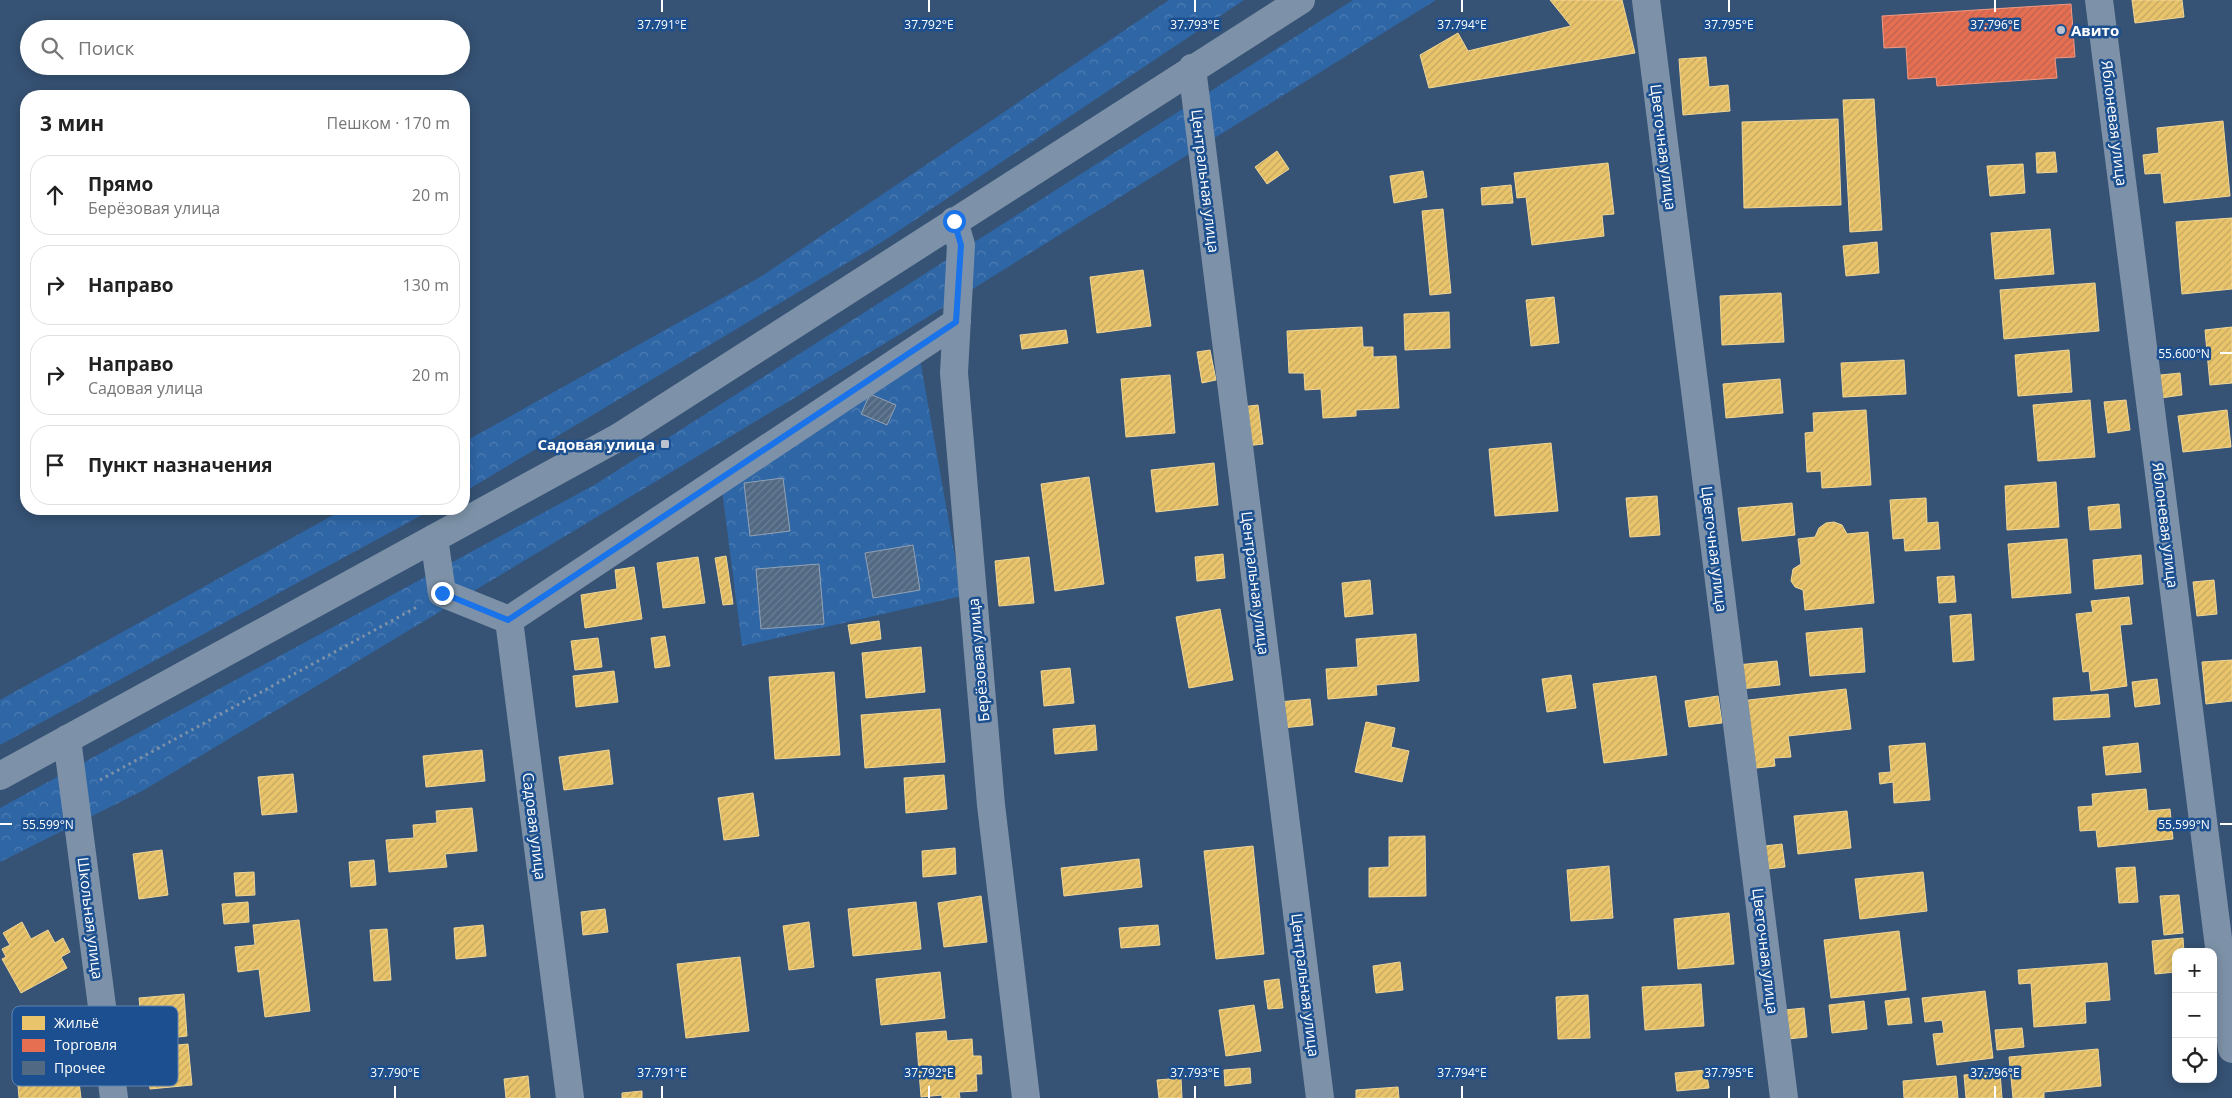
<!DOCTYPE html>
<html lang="ru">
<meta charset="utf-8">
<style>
body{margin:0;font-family:"Open Sans",sans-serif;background:#f6f6f6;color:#222}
.controls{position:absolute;right:15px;bottom:15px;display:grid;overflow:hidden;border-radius:10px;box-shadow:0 2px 12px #0003}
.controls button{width:45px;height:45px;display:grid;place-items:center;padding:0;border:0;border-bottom:1px solid #e0e0e0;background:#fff;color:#222;font:25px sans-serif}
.stop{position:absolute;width:15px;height:15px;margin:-11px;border:4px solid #1a73e8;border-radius:50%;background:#fff}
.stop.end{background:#1a73e8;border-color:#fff;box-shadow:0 1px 5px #0008}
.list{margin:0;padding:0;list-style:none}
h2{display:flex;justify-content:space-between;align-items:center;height:65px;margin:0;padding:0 20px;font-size:21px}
h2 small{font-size:16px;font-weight:400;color:#767676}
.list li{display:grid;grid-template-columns:32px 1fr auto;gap:15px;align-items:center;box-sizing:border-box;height:80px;margin:0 10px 10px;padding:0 10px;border:1px solid #e0e0e0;border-radius:20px}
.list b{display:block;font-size:19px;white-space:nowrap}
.list p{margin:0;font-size:16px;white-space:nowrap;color:#767676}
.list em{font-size:16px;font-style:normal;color:#767676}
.icon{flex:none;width:28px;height:28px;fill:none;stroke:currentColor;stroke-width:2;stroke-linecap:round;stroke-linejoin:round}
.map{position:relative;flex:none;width:2232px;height:1098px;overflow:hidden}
.search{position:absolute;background:#fff;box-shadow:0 2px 12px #0003;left:20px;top:20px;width:450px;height:55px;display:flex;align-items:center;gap:12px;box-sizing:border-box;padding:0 18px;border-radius:28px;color:#767676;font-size:19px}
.panel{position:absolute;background:#fff;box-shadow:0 2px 12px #0003;left:20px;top:90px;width:450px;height:425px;border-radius:20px}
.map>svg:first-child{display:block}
.forest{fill:url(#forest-crowns)}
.homes{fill:url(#homes-hatch);stroke:#f0d697}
.shops{fill:url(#shops-hatch);stroke:#ee9a85}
.building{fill:url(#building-hatch);stroke:#92a2b6}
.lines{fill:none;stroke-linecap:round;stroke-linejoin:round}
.path{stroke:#7d92a8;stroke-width:3;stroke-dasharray:2.5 4;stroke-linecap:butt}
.minor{stroke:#7d92a8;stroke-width:28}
.route{stroke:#1a73e8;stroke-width:6}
.ticks{fill:none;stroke:#fff;stroke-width:2}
.poi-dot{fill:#b9c2ce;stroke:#1b4f8f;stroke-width:2}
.labels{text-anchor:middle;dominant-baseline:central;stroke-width:5;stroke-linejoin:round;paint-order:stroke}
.poi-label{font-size:15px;font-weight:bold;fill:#fff;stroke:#1b4f8f;text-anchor:start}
.street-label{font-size:15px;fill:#fff;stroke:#1b4f8f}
.key{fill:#1b4f8f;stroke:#5f84b1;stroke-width:1}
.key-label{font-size:14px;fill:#fff}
.ticks-label{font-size:12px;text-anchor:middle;fill:#fff;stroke:#1b4f8f;stroke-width:5;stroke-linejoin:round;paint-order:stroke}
</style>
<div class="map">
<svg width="2232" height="1098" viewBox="0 0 2232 1098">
<defs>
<pattern id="forest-crowns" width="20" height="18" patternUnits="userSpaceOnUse" patternTransform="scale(1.25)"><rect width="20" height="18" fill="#2f66a5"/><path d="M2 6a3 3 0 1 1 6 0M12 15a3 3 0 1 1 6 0" fill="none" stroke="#4e7db2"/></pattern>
<pattern id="homes-hatch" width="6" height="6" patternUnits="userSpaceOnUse" patternTransform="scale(1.25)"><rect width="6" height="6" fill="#e9c46a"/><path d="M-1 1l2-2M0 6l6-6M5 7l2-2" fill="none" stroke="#c2a662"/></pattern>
<pattern id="shops-hatch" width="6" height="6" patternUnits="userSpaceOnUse" patternTransform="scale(1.25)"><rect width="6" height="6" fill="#e76f51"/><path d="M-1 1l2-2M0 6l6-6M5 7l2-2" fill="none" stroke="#b86450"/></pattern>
<pattern id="building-hatch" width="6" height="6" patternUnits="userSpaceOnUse" patternTransform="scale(1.25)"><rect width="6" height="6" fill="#526984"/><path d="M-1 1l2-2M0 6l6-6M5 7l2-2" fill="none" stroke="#6c8096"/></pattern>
</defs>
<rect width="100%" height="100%" fill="#365274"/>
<path class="forest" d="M1169,0H1244L882,242L464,492V442L762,276Z
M1353,0H1436L902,333L144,790L0,862V808L596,484Z
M920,359L962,596L742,646L722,490Z
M344,509H433L0,745V700Z"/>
<path class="homes" d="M1550,0H1622L1635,53L1429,88L1420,55L1458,33L1468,51L1571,26Z
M2132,0H2182L2184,17L2135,23Z
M1706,57L1709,87L1728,85L1730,111L1683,115L1679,59Z
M1874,99L1882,230L1850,232L1843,100Z
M1838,119L1841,205L1744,208L1742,122Z
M2223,121L2230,196L2164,203L2161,173L2145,174L2143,155L2159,153L2157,128Z
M1277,151L1289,169L1267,184L1255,167Z
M2055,152L2057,172L2037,173L2036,153Z
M1608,163L1614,214L1602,215L1604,236L1532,245L1526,197L1517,198L1514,173Z
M2023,164L2025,193L1990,196L1987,166Z
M1423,171L1427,197L1394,203L1390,176Z
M1511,185L1513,203L1482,205L1481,188Z
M1443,209L1451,293L1430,295L1422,211Z
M2232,218V289L2182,294L2176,222Z
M2050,229L2054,274L1995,279L1991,233Z
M1877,242L1879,273L1846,276L1843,246Z
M1143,270L1151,326L1097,333L1090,277Z
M2095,283L2099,331L2004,339L2000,290Z
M1781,293L1784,342L1722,345L1720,296Z
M1554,297L1559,343L1531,346L1526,300Z
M1449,312L1450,348L1405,350L1404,314Z
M1362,327L1363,347H1373V357L1396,356L1399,408L1356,410V416L1323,418L1321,389L1305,390L1304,373H1289L1287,331Z
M2232,327V383L2210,385L2205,330Z
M1066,330L1068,343L1022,349L1020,335Z
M1210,350L1216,380L1202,383L1197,352Z
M2069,350L2072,392L2018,396L2015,355Z
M1904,360L1906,394L1843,397L1841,363Z
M2180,373L2182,395L2153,399L2151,376Z
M1170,375L1175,433L1126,437L1121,379Z
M1780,379L1783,413L1726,418L1723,384Z
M2090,400L2095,457L2038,461L2033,405Z
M2126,400L2130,430L2108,433L2104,402Z
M1258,405L1263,444L1246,446L1241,407Z
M1866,410L1871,485L1822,488L1821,471L1807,472L1805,433L1814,432L1813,413Z
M2227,410L2231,447L2183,452L2178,416Z
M1551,443L1558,511L1495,516L1489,449Z
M1214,463L1218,505L1156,512L1151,470Z
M1089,477L1104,584L1055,591L1041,484Z
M2056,482L2059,527L2007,530L2005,486Z
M1657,496L1660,535L1630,537L1626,498Z
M1926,498L1927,523L1938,522L1940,549L1905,551L1904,538L1893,539L1890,500Z
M1792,503L1795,535L1742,541L1738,508Z
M2119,504L2121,528L2090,530L2088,507Z
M1834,522L1842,525L1847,534L1868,532L1874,603L1805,610L1803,590L1795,587L1791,581L1793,569L1801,564L1798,539L1815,537L1819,528L1826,523Z
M2067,539L2071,593L2012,598L2008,544Z
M1223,554L1225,578L1197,581L1195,557Z
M2141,555L2143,584L2095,589L2093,560Z
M726,556L733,604L723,605L715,558Z
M698,557L705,603L663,608L657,563Z
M1029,557L1034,603L999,606L995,561Z
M634,567L642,619L585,628L581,595L617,589L615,570Z
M1954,576L1956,602L1939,603L1937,577Z
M1370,580L1373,614L1345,617L1342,583Z
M2214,580L2217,614L2197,616L2193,582Z
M2129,597L2132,624L2120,625L2127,686L2091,691L2089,671L2083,672L2076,614L2093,612L2091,601Z
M1220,609L1233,680L1189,688L1176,617Z
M1971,614L1974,660L1953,662L1950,616Z
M879,621L881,639L851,644L848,625Z
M1862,628L1865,672L1810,676L1806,633Z
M1416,634L1419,681L1376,685L1377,695L1328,699L1326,669L1358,667L1356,639Z
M665,636L670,666L655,668L651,638Z
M598,638L602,667L575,670L571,641Z
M921,647L925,692L866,698L862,653Z
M2232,660V701L2206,704L2202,662Z
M1777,661L1780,685L1740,689L1737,665Z
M1070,668L1074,703L1044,706L1041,671Z
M614,671L618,702L576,707L573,676Z
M834,672L840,755L775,759L769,677Z
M1571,675L1576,708L1547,712L1542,679Z
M1656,676L1667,755L1604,763L1593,684Z
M2157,679L2160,704L2135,707L2132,682Z
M1846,689L1851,729L1788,736L1791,757L1774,758L1775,766L1747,769L1740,701Z
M2108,694L2110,717L2054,720L2053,698Z
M1718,696L1722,723L1689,727L1685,701Z
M1310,699L1313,725L1282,728L1279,702Z
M940,709L945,762L865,768L861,715Z
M1366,722L1395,728L1391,747L1409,751L1402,782L1355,772Z
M1095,725L1097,750L1055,754L1053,729Z
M1925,743L1930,800L1894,803L1893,782L1880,784L1879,773L1891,772L1889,746Z
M2138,743L2141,772L2106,775L2103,747Z
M482,750L485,781L426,787L423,756Z
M609,750L613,784L564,790L559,757Z
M293,774L297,812L262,815L258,777Z
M944,775L947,809L906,813L904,778Z
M2146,789L2148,811L2170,809L2173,839L2098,847L2096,830L2080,831L2078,807L2093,806L2092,794Z
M753,793L759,836L724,840L718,798Z
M472,808L477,851L445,854L447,867L389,872L386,840L414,838L413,825L437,823L436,811Z
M1847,811L1851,848L1798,854L1794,816Z
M1425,836L1426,896L1369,897V868L1389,867V837Z
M1782,844L1785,867L1759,870L1757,847Z
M1253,846L1264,954L1216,959L1204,851Z
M955,848L956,874L923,877L922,851Z
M162,850L168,895L139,899L133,854Z
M1139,859L1142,887L1064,896L1061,868Z
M374,860L376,885L351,887L349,862Z
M1609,866L1613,918L1571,921L1567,870Z
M2135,867L2138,902L2119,903L2116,868Z
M254,872L255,895L236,896L234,873Z
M1923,872L1927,911L1860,919L1855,879Z
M2179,895L2183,933L2164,935L2160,896Z
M981,896L987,942L944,947L938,903Z
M248,902L249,922L224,924L222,904Z
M916,902L921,949L853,956L848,909Z
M605,909L608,932L583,935L581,912Z
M1729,913L1734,964L1678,969L1674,919Z
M299,920L310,1011L265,1017L259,969L238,972L235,947L255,945L253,925Z
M22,922L31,939L48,930L55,943L63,938L70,952L61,957L67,968L21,993L2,959L6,957L2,949L10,945L3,933Z
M809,922L814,967L789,970L783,926Z
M483,925L486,956L456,959L454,928Z
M1158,925L1160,945L1121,948L1119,928Z
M387,929L391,980L374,981L370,930Z
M1899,931L1906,990L1831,998L1824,940Z
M2183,938L2184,952H2176V972L2155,974L2152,941Z
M740,957L749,1031L686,1038L677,964Z
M1400,962L1403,990L1376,993L1373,966Z
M2107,963L2110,1000L2085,1002L2086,1023L2034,1027L2031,983L2019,984L2018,970Z
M940,972L945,1018L881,1025L876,979Z
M1279,979L1283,1008L1268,1009L1264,981Z
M1701,984L1704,1026L1645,1030L1642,987Z
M1985,991L1993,1058L1937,1065L1933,1034L1944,1033L1942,1020L1925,1022L1922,998Z
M184,994L187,1036L143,1041L139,998Z
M1588,995L1590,1038L1558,1039L1556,997Z
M1909,998L1912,1023L1888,1025L1885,1001Z
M1864,1001L1867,1029L1832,1033L1829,1005Z
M1254,1005L1261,1051L1226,1056L1219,1010Z
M1804,1008L1807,1037L1778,1040L1775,1011Z
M2022,1028L2024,1047L1997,1050L1995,1030Z
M946,1031L947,1041L972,1039L973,1056H981L982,1074H976L977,1091L959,1092L960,1098H942V1095L921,1097L916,1033Z
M188,1044L192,1085L150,1089L146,1048Z
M2098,1049L2101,1086L2044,1092V1098H2013L2009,1057Z
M77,1066L81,1098H19L17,1072Z
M1250,1068L1251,1083L1225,1086L1224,1070Z
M1706,1070L1709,1088L1677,1091L1675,1073Z
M2000,1072L2002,1098H1966L1964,1075Z
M528,1076L530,1098H506L504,1079Z
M1956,1076L1958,1098H1904L1903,1081Z
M1181,1078L1182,1098H1159L1157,1080Z
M1398,1087L1399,1098H1356V1090Z
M642,1091V1098H622V1093Z"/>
<path class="shops" d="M2071,4L2075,57L2055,58L2057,78L1937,86L1936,77L1908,79L1906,47L1884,48L1882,16Z"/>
<path class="building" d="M870,394L896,405L887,425L861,414Z
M783,478L790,531L750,536L744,483Z
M913,545L920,590L873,598L865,553Z
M819,564L824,624L761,629L756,569Z"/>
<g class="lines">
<path class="path" d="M100,780L417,607"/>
<path class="minor" d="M1646,0L1784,1098
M2099,0L2232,1049
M1192,68L1320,1098
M954,221L961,245L954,373L991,805L1026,1098
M434,538L442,593L509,620L570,1098
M509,620L957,322
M67,739L114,1098
M0,776L619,437L1301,0"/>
</g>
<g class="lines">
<path class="route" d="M442,593L508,620L956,322L961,245L954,221"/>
</g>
<path class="ticks" d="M662,0V12M929,0V12M1195,0V12M1462,0V12M1729,0V12M1995,0V12M2220,353H2232M0,824H12M2220,824H2232M395,1086V1098M662,1086V1098M929,1086V1098M1195,1086V1098M1462,1086V1098M1729,1086V1098M1995,1086V1098"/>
<g class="poi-dot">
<circle cx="2061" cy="30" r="5"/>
<rect x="660" y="439" width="10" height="10" rx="2.5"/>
</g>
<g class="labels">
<g class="poi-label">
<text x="2071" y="30">Авито</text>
<text x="655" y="444" text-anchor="end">Садовая улица</text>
</g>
<g class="street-label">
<text transform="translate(2115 123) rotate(83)">Яблоневая улица</text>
<text transform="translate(1664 147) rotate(83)">Цветочная улица</text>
<text transform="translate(1206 181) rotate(83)">Центральная улица</text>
<text transform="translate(2166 525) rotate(83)">Яблоневая улица</text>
<text transform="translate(1715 549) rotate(83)">Цветочная улица</text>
<text transform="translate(1256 583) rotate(83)">Центральная улица</text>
<text transform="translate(978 660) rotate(-95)">Берёзовая улица</text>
<text transform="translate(535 826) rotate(83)">Садовая улица</text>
<text transform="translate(91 918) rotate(83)">Школьная улица</text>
<text transform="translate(1766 951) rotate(83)">Цветочная улица</text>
<text transform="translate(1306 985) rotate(83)">Центральная улица</text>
</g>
</g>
<rect x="12" y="1006" width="166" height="80" rx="8" class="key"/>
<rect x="22" y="1016" width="23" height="14" fill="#e9c46a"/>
<rect x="22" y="1039" width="23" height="13" fill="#e76f51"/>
<rect x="22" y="1061" width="23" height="14" fill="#526984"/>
<g class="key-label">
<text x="54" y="1028">Жильё</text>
<text x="54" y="1050">Торговля</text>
<text x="54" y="1073">Прочее</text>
</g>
<g class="ticks-label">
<text x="662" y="29">37.791°E</text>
<text x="929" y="29">37.792°E</text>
<text x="1195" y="29">37.793°E</text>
<text x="1462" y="29">37.794°E</text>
<text x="1729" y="29">37.795°E</text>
<text x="1995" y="29">37.796°E</text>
<text x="2184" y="358">55.600°N</text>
<text x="48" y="829">55.599°N</text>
<text x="2184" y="829">55.599°N</text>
<text x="395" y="1077">37.790°E</text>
<text x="662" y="1077">37.791°E</text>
<text x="929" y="1077">37.792°E</text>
<text x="1195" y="1077">37.793°E</text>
<text x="1462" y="1077">37.794°E</text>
<text x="1729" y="1077">37.795°E</text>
<text x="1995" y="1077">37.796°E</text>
</g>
</svg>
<div class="controls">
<button>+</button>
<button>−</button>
<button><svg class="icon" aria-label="locate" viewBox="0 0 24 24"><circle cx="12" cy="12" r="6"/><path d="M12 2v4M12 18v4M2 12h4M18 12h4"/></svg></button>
</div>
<div class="stop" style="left:954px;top:221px"></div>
<div class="stop end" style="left:442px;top:593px"></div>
<div class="search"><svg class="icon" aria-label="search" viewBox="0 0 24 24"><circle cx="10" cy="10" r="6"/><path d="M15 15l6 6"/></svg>Поиск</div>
<section class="panel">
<h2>3 мин<small>Пешком · 170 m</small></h2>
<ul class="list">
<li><svg class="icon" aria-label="ahead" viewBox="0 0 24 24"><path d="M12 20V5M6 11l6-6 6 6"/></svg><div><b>Прямо</b><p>Берёзовая улица</p></div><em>20 m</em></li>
<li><svg class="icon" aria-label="right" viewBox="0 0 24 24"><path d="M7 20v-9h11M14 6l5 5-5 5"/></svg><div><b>Направо</b></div><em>130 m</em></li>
<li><svg class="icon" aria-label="right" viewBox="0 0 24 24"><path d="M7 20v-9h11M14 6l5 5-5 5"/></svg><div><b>Направо</b><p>Садовая улица</p></div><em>20 m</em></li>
<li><svg class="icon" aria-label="arrive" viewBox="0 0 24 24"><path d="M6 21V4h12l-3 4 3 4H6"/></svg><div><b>Пункт назначения</b></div></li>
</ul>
</section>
</div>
